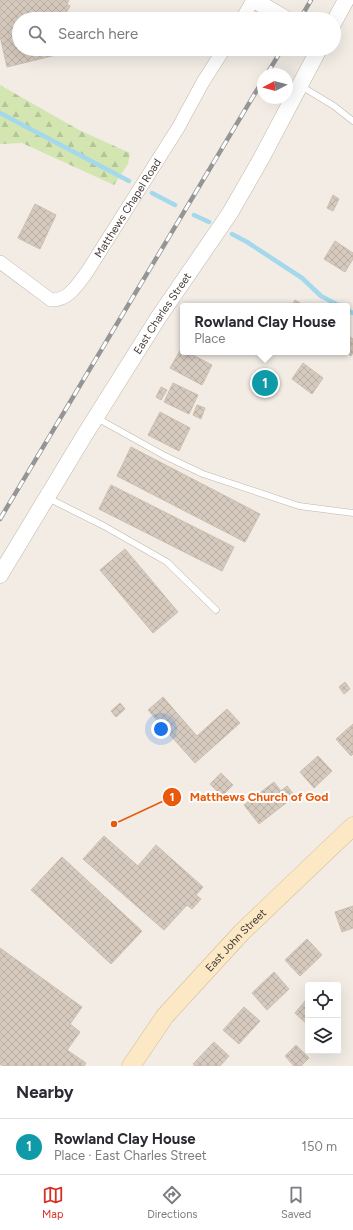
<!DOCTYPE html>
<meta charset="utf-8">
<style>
body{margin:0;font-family:Figtree,sans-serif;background:#f7f7f7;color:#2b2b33}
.controls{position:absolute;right:12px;bottom:12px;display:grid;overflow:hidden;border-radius:4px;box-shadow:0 4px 16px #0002}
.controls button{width:36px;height:36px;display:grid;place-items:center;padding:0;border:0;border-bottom:1px solid #e1e1e2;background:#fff;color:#2b2b33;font:20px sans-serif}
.compass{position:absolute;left:257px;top:68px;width:36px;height:36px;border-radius:50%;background:#fff;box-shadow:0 4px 16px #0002;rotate:263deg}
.you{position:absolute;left:161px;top:729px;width:14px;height:14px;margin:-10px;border:3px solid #fff;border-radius:50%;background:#1a73e8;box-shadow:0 0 0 6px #1a73e833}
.badge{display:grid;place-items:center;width:26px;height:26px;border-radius:50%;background:#d93025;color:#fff;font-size:13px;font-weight:700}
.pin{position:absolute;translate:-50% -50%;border:2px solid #fff;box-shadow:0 1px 4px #0006}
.popup{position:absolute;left:180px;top:303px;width:170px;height:52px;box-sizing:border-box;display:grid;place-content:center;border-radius:4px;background:#fff;filter:drop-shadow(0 1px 3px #0005);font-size:13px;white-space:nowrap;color:#7c7c81}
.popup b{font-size:15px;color:#2b2b33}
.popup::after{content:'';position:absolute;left:50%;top:100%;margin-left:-8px;border:8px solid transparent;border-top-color:#fff}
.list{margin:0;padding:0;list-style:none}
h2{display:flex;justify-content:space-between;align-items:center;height:52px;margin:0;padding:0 16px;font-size:17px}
h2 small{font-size:13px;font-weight:400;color:#7c7c81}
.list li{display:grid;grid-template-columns:26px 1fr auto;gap:12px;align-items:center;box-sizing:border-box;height:56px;padding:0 16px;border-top:1px solid #e1e1e2}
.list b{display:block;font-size:15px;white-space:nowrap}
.list p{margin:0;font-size:13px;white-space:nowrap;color:#7c7c81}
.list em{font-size:13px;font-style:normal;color:#7c7c81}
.icon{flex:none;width:22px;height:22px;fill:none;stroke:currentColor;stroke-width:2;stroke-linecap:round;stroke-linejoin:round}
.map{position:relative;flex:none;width:353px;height:1066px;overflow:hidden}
.search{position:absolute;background:#fff;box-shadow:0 4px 16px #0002;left:12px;right:12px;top:12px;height:44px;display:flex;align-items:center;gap:10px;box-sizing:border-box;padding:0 14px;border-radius:22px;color:#7c7c81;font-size:15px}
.sheet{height:108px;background:#fff}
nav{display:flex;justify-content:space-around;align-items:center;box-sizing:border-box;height:56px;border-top:1px solid #e1e1e2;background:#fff;font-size:11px;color:#7c7c81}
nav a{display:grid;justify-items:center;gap:2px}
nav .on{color:#d93025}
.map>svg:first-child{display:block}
.forest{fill:url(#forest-firs)}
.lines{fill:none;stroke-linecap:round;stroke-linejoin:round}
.stream{stroke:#a4d8ed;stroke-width:4.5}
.building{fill:url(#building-cross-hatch);stroke:#cdbeaf}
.service-casing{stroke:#c0b6ab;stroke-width:7}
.minor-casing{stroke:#c0b6ab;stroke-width:14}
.tertiary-casing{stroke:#c0b6ab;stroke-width:17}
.secondary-casing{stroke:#d3bc99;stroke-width:19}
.service{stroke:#fff;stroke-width:6}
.minor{stroke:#fff;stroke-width:13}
.tertiary{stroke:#fff;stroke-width:16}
.secondary{stroke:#fce8c5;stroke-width:18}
.rail-casing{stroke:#959595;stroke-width:4.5}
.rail{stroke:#fff;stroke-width:3;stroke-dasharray:9;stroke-linecap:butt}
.labels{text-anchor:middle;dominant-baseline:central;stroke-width:4;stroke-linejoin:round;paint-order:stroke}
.street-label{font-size:11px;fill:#443c35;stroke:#fff}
.leader{fill:none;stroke:#e8590c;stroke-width:1.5}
.callout-dot{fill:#e8590c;stroke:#fff;stroke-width:1.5}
.mark-label{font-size:12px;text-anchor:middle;font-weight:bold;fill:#fff}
.callout-label{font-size:12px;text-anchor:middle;font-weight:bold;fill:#e8590c;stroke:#fff;stroke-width:4;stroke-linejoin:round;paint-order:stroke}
</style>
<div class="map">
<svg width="353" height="1066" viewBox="0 0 353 1066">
<defs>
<pattern id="forest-firs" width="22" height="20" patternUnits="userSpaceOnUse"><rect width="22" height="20" fill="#d3e5b0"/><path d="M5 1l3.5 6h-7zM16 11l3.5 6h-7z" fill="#b6c598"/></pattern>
<pattern id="building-cross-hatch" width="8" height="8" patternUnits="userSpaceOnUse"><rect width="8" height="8" fill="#d6cabe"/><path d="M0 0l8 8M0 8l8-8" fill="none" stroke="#b9aea4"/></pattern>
</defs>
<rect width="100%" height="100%" fill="#f2ece5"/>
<path class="forest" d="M0,85L79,130L130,153L128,164L114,185L22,143L0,144Z"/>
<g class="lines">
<path class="stream" d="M0,113L129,181
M152,193L175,205
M194,215L209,222
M232,234L247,242L302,278L321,296L340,306
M347,310L353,313"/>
</g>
<path class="building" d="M0,0H69L67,4L70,6L63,19H19V49H58L60,54L7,67L0,36Z
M333,195L339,199L333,211L327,208Z
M35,204L56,215L40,249L18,238Z
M335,241L353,253V259L345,272L324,259Z
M295,300L305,306H292Z
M350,337L353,339V353L351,356L346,352H347V341Z
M181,349L183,350V352H187L212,365L202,385L170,368Z
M303,363L323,378L312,394L292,379Z
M173,383L198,395L189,414L164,402Z
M161,387L167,390L161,400L156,397Z
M197,405L205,408L201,419L193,415Z
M160,412L190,428L179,451L148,435Z
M131,447L260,514L245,542L117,476Z
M111,485L234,547L222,571L99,509Z
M125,549L178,612L153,633L100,570Z
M345,682L350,689L344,694L339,687Z
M163,697L197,736L227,709L240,723L195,763L148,710Z
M120,703L125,709L116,717L111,711Z
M353,724V754L351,756L336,739Z
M318,756L332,771L314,788L300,772Z
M221,773L233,785L222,796L210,784Z
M274,782L281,791L287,786L295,796L259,824L244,805Z
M104,836L138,866L156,845L203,887L196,895L201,899L192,909L187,905L164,930L83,859Z
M62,857L142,931L111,964L31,890Z
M353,906V928L342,932L335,912Z
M307,939L322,955L300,976L285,960Z
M0,948L82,1007L70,1024L80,1032L67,1050L86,1063L84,1066H3L0,1064Z
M274,972L289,989L267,1010L252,993Z
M306,1000L308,1002V1025L295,1013Z
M244,1007L260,1021L239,1044L223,1030Z
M214,1042L229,1056L220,1066H195L193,1064Z
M296,1045L309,1058L301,1066H294L285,1056Z"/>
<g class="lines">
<g class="service-casing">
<path id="service" d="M301,86L334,106L353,121
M98,417L104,422L165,456L203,474L299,506L353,513
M48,498L104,526L167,562L216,610"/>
</g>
<g class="minor-casing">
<g id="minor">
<path d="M242,19L253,0"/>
<path id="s1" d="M0,262L51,300C68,301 78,284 87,272L178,128L203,82L224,49"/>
</g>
</g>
<g class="tertiary-casing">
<g id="tertiary">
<path d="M254,0L286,19"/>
<path d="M334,22L346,0"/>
<path id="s2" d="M0,575L84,436L158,318L230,213L261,159L319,49"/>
</g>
</g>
<g class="secondary-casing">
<g id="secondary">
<path id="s3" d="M131,1066L165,1016L197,981L242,932L353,826"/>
</g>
</g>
<use href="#service" class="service"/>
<use href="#minor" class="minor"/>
<use href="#tertiary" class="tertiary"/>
<use href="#secondary" class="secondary"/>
<g class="rail-casing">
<path id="rail" d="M300,19L311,0
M267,74L282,49
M0,519L263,80"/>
</g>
<use href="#rail" class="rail"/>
</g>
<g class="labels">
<g class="street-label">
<text stroke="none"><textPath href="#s1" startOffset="187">Matthews Chapel Road</textPath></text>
<text stroke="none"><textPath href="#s2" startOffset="308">East Charles Street</textPath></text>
<text stroke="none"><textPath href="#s3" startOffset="164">East John Street</textPath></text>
</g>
</g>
<path class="leader" d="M114 824L172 797"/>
<g class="callout-dot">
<circle cx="114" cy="824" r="4"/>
<circle cx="172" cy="797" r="10"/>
</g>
<g class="mark-label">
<text x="172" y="801">1</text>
</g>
<g class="callout-label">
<text x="259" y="801">Matthews Church of God</text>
</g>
</svg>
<div class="controls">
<button><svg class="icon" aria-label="locate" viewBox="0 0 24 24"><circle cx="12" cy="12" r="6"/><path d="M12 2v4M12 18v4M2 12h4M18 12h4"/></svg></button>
<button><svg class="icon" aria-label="layers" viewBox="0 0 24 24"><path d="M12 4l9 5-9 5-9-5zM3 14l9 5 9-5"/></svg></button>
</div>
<svg class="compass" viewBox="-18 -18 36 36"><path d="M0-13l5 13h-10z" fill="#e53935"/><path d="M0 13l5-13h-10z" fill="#7c7c81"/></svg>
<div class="you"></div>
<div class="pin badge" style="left:265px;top:383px;background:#0f9aa8">1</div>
<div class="popup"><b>Rowland Clay House</b>Place</div>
<div class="search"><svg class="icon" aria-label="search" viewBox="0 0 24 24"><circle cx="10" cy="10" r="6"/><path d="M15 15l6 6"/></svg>Search here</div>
</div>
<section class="sheet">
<h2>Nearby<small></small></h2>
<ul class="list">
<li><span class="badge" style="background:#0f9aa8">1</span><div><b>Rowland Clay House</b><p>Place · East Charles Street</p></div><em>150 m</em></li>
</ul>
</section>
<nav>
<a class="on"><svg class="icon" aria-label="map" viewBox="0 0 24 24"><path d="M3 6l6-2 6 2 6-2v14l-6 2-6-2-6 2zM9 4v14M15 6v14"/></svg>Map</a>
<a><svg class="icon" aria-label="directions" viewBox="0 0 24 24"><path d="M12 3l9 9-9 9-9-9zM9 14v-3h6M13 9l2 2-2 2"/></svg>Directions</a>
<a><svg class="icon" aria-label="saved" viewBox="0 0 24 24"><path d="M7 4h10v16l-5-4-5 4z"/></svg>Saved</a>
</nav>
